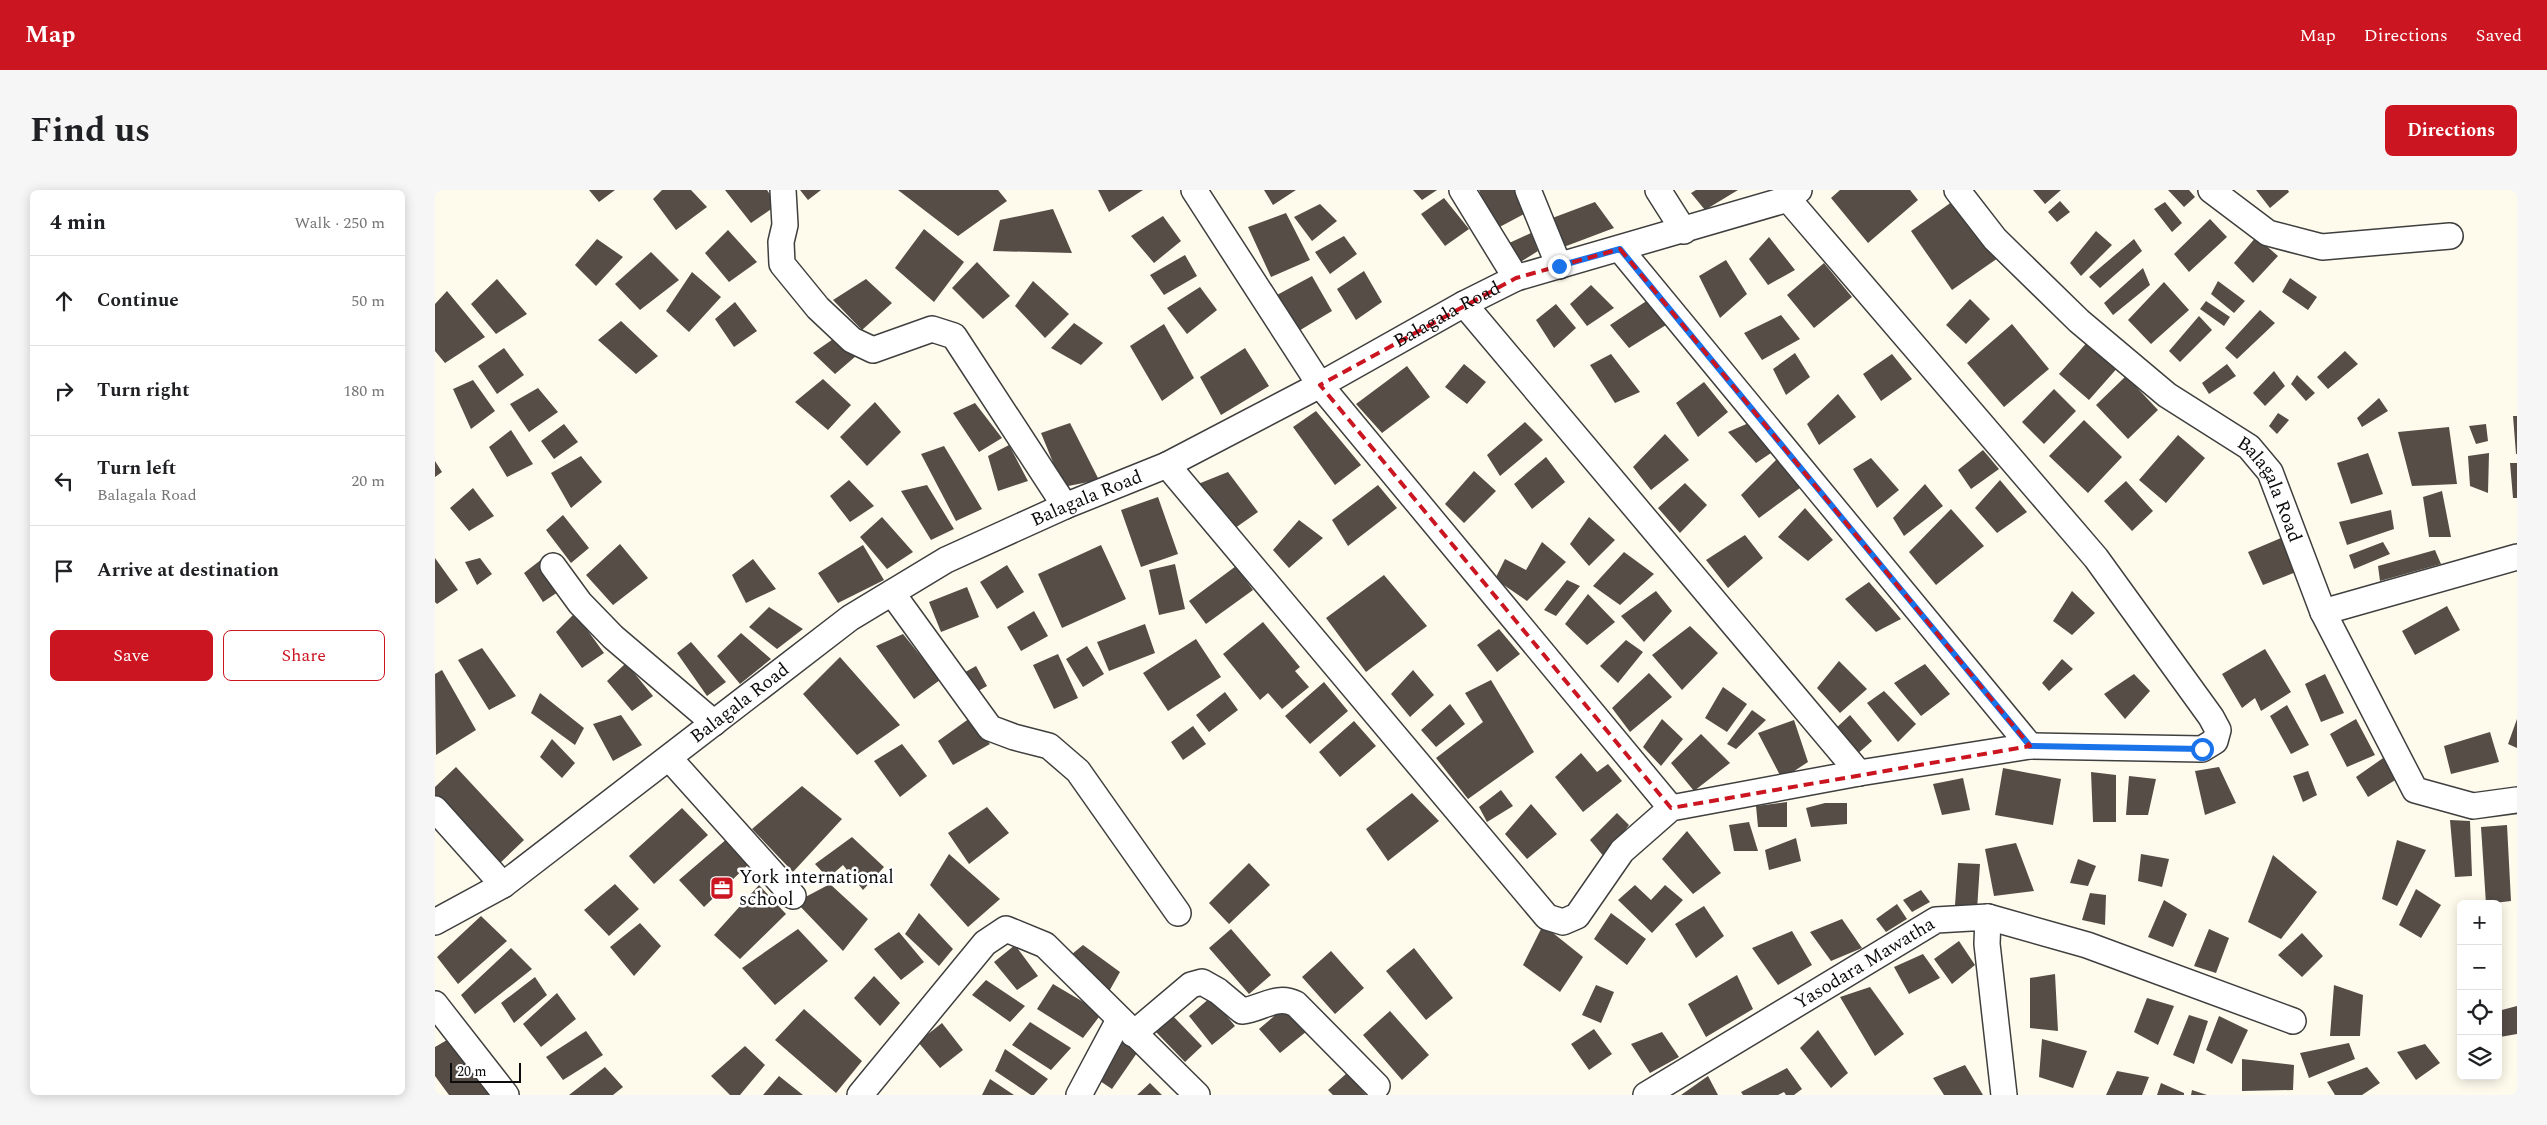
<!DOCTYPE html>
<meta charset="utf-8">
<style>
body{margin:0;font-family:Spectral,serif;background:#f6f6f6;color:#202124}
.controls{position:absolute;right:15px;bottom:15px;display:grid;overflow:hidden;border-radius:8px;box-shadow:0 2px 12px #0003}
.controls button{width:45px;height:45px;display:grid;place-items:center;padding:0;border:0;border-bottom:1px solid #e0e0e0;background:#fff;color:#202124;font:25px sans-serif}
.scale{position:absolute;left:15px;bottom:12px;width:71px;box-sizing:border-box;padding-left:5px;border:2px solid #0c0c0c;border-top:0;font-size:14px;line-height:18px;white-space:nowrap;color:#0c0c0c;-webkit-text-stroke:4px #fff;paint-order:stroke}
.stop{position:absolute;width:15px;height:15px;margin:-11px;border:4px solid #1a73e8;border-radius:50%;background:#fff}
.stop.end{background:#1a73e8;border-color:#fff;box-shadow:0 1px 5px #0008}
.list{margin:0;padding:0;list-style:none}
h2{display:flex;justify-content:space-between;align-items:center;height:65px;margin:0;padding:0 20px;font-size:21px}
h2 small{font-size:16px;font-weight:400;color:#757577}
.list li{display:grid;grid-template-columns:32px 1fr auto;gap:15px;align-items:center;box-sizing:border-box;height:90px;padding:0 20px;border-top:1px solid #e0e0e0}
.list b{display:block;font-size:19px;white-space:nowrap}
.list p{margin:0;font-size:16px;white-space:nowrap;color:#757577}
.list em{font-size:16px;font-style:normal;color:#757577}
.actions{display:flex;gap:10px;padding:15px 20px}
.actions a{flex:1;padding:11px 0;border:1px solid #cb1622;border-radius:8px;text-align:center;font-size:18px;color:#cb1622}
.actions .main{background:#cb1622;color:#fff}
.icon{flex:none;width:28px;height:28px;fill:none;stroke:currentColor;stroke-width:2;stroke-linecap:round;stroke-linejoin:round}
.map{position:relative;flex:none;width:2082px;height:905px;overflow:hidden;border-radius:8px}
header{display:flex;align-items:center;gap:30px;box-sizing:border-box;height:70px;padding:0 25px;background:#cb1622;color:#fff}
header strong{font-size:24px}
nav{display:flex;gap:28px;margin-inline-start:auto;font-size:18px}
.intro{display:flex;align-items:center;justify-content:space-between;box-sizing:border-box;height:120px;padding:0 30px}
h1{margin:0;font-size:35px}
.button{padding:12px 22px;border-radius:8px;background:#cb1622;color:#fff;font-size:18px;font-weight:700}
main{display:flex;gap:30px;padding:0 30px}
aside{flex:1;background:#fff;border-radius:8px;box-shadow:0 2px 12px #0003}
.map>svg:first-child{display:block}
.building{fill:#564d47}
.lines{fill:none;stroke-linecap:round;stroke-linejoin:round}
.minor-casing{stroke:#3f3f3f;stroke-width:28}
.minor{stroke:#fff;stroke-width:25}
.route{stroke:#1a73e8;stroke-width:6}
.marked{fill:none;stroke:#cb1622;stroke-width:4;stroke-dasharray:10 6;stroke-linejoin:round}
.labels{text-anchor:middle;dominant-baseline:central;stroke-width:5;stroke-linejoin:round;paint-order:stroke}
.street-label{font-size:19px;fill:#0c0c0c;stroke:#fff}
.poi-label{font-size:19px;fill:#0c0c0c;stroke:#fff;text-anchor:start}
</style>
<header>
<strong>Map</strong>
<nav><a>Map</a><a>Directions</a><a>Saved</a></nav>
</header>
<div class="intro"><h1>Find us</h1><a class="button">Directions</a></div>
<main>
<aside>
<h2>4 min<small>Walk · 250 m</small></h2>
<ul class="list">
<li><svg class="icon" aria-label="ahead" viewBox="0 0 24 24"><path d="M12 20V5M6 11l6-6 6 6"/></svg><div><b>Continue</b></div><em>50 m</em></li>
<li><svg class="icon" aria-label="right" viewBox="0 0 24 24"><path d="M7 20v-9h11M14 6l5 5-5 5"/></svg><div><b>Turn right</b></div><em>180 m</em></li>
<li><svg class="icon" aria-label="left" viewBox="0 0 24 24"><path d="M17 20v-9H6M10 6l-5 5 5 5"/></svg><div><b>Turn left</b><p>Balagala Road</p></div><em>20 m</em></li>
<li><svg class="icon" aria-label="arrive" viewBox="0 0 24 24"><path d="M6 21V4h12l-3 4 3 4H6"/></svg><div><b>Arrive at destination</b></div></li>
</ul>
<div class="actions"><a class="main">Save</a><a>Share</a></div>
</aside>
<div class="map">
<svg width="2082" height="905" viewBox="0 0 2082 905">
<rect width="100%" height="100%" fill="#fffbec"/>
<path class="building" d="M154,0H180L164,12Z
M227,0H256L272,17L241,40L218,9Z
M290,0H332L342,15L316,33Z
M365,0H386L373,10Z
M463,0H563L572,11L523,46Z
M663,0H708L674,22Z
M829,0H861L838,15Z
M978,0H1002L987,10Z
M1044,0H1079L1089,24L1059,40Z
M1261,0H1303L1270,20L1256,3Z
M1405,0H1475L1483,10L1433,53L1396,8Z
M1598,0H1626L1610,14Z
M1733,0H1754L1760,7L1749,17Z
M1821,0H1853L1854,2L1835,18Z
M1009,8L1034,39L1010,56L986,24Z
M1521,9L1563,68L1517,100L1476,41Z
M1625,11L1635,22L1622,32L1613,22Z
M1160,12L1179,38L1126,58L1112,30Z
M1730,12L1747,33L1737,42L1719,19Z
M885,14L902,31L877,51L859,27Z
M618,19L637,63L558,61L565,30Z
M851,23L875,70L836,87L813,37Z
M728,26L746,51L719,73L696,46Z
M1775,29L1792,47L1754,82L1739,64Z
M489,39L529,72L499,112L460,78Z
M293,40L322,72L294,92L270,63Z
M1661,41L1677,55L1646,86L1635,73Z
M1096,43L1103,61L1084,73L1072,54Z
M909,46L922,64L895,84L880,62Z
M1334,47L1360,80L1333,95L1314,69Z
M1821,47L1843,66L1818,93L1799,73Z
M162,49L188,67L161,96L140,75Z
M1699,49L1707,61L1665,98L1654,87Z
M216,62L244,90L205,120L180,94Z
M750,65L762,86L729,105L715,85Z
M1291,70L1312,104L1285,128L1264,86Z
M542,72L575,106L548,129L517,98Z
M1389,73L1417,107L1379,138L1352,105Z
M1708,78L1715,95L1678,125L1669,113Z
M929,81L947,112L921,130L902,99Z
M257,82L286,107L254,142L231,121Z
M877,86L897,121L862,142L842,105Z
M1855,88L1882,107L1873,120L1847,102Z
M62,89L92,124L61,144L36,114Z
M431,89L457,113L427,140L398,110Z
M598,91L634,124L610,148L580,116Z
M1783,91L1810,111L1799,123L1776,104Z
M1729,92L1754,120L1716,154L1693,130Z
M1156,95L1179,118L1152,136L1135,114Z
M765,97L782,120L752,144L732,118Z
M12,101L50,147L10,173L0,161V114Z
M1535,109L1555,129L1531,154L1511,135Z
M1213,110L1231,135L1194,158L1175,135Z
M1771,111L1795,127L1789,136L1765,119Z
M300,112L322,141L299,157L280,129Z
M1121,114L1141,138L1119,158L1101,130Z
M1825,120L1840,133L1802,169L1790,158Z
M1346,125L1365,149L1327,170L1309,143Z
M1764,126L1777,140L1745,172L1734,161Z
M186,131L223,166L201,184L163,150Z
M639,133L668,153L646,175L616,158Z
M729,134L759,188L727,211L695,156Z
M1577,134L1614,179L1569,217L1532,173Z
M401,147L421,166L400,184L378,163Z
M1655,149L1685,175L1654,210L1624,184Z
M69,158L89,185L62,204L43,176Z
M810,158L834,196L786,225L765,187Z
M1910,161L1923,174L1893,199L1882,187Z
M1360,163L1375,187L1351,205L1338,179Z
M1176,164L1205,202L1180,213L1155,175Z
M1457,164L1477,189L1446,211L1428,184Z
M1029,174L1051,192L1032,214L1010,197Z
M1792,174L1801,186L1774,204L1767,193Z
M972,176L995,207L947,243L921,214Z
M1839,181L1850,196L1830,216L1818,203Z
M1862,185L1880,203L1871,211L1856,194Z
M1691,186L1723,220L1693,249L1661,215Z
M388,189L416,215L393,240L360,212Z
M38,190L60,221L36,239L18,199Z
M1269,192L1293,222L1263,247L1241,213Z
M103,198L123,222L94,242L75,214Z
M1619,199L1641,221L1609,254L1587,232Z
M1403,204L1421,227L1384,255L1372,234Z
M1944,208L1953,221L1927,237L1922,228Z
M440,212L466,242L432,276L405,247Z
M540,213L567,248L544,262L518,223Z
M881,221L926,275L900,295L858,237Z
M1843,223L1854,230L1842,244L1834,236Z
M2078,226H2082V264H2081Z
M1649,230L1687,267L1653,303L1614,266Z
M1090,232L1108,250L1065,286L1052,265Z
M1316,232L1342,259L1321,273L1293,242Z
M635,233L664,290L628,297L606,243Z
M129,234L143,252L119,269L106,251Z
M2051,234L2053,251L2041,254L2034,236Z
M2014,237L2022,294L1977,296L1963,242Z
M76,240L98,274L72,287L54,257Z
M1230,244L1254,270L1216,300L1198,277Z
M1743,245L1770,268L1731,313L1704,290Z
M574,255L593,291L563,301L553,266Z
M509,256L547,319L521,331L486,264Z
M1548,260L1564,279L1536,299L1523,280Z
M1933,263L1948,304L1916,314L1902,273Z
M2054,263L2053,303L2035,296L2033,266Z
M1346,265L1369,295L1324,328L1306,305Z
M146,266L167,292L136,318L116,283Z
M1111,267L1130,292L1097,319L1079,294Z
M1436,268L1464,300L1442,318L1418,279Z
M0,271L7,282L0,287Z
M2075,273H2082V308H2078Z
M1039,281L1061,301L1029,333L1010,314Z
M793,282L823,322L793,343L763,294Z
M414,290L439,316L415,332L395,306Z
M1565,290L1592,322L1562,343L1540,318Z
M1691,291L1718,321L1697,341L1669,311Z
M1250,293L1272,315L1245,343L1223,318Z
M1490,294L1508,316L1469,346L1458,328Z
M492,295L519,339L496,350L466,301Z
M943,295L962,318L913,356L897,330Z
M38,298L59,326L34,341L15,318Z
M2007,301L2016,347H1994L1988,307Z
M723,307L743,364L706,377L686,320Z
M1370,318L1398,350L1373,371L1343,347Z
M1516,319L1549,356L1501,395L1474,362Z
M1956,320L1959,339L1912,355L1904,332Z
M128,325L154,358L136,373L111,340Z
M447,327L478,362L452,379L425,347Z
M1154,327L1180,350L1154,376L1135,354Z
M864,330L888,348L854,378L838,360Z
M1310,345L1328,368L1293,398L1271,370Z
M1846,348L1861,382L1828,395L1813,362Z
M1107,352L1131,372L1092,411L1060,389L1070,369L1091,380Z
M1948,352L1955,364L1919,379L1914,365Z
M185,354L213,388L178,415L151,385Z
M428,355L449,390L403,413L383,383Z
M666,355L691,409L627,438L603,384Z
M2000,360L2006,374L1945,391L1943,376Z
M1189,362L1219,384L1185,415L1158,396Z
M0,368L23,400L2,414L0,412Z
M45,368L57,384L42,395L30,372Z
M107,369L126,400L108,412L89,383Z
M318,369L341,399L311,413L297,385Z
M740,374L750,419L724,425L714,380Z
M572,375L589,402L562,419L545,392Z
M801,376L818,400L771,434L754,411Z
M949,385L992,436L931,482L891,428Z
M1132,390L1145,396L1121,426L1109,420Z
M1434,392L1466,429L1441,442L1410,409Z
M532,397L544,427L506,442L494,412Z
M1221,401L1237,421L1209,452L1186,426Z
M1637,401L1660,423L1637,445L1618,431Z
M1153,404L1180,432L1152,455L1130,434Z
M2012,416L2025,440L1980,465L1967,441Z
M334,417L368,439L342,459L314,437Z
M599,421L613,446L586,461L572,437Z
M140,423L169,463L147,478L121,442Z
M828,432L865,477L860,481L874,497L847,519L833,503L825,510L788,464Z
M710,434L720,463L674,481L662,452Z
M1255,436L1283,463L1247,500L1217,465Z
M1064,439L1085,464L1062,482L1042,455Z
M306,443L336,469L305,494L282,466Z
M468,444L505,490L479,509L441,456Z
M761,449L786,487L733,521L708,483Z
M1191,450L1208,462L1183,493L1165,476Z
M256,452L291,492L272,506L242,463Z
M652,456L669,484L648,497L631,469Z
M47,458L81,506L54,520L23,470Z
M1830,459L1856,502L1826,521L1820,508L1807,518L1787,484Z
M623,464L643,508L619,519L598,475Z
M405,467L465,535L422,565L368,504Z
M1627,469L1638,479L1614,501L1607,493Z
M1404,471L1432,499L1405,523L1382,498Z
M191,473L218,506L197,521L172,491Z
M1490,474L1515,504L1486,526L1459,493Z
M541,476L552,496L536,505L525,485Z
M7,480L41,540L1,565L0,484Z
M978,480L999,505L975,527L956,504Z
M1214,483L1237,507L1195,542L1177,518Z
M1699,484L1715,501L1690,529L1669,504Z
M1890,484L1909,523L1886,532L1870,494Z
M1056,490L1099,562L1033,609L1001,568L1048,532L1030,503Z
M889,492L913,521L875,554L850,526Z
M1288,497L1312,514L1292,542L1270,528Z
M1449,501L1481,534L1463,552L1432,513Z
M790,502L803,520L774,542L761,525Z
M105,503L149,538L140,555L96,523Z
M1015,514L1030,534L1001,557L986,540Z
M1852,515L1874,555L1856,564L1835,526Z
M1317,520L1331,530L1301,559L1292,554Z
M186,525L207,555L178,571L158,534Z
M1415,525L1437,551L1421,565L1399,540Z
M535,528L555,554L518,575L503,551Z
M1227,529L1248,549L1226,576L1208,557Z
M1921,529L1940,565L1912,577L1895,544Z
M2082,529V558L2073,554Z
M1359,530L1373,572L1347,589L1323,543Z
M919,531L941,556L905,587L884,562Z
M758,536L771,554L748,570L736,552Z
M2055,542L2064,572L2016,584L2009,556Z
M1266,544L1295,573L1259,601L1236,573Z
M117,549L140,573L127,588L105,567Z
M467,554L492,586L465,607L439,571Z
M1146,563L1162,582L1173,574L1187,591L1148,622L1120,587Z
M1951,566L1965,587L1933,607L1921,587Z
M21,577L89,650L64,674L0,605V597Z
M1784,577L1801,613L1770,625L1760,581Z
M1568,578L1626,589L1618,635L1560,625Z
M1873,581L1882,605L1868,612L1858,586Z
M1656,582L1681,585V632H1658Z
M1694,586L1721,589L1713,625H1691Z
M1528,588L1535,620L1507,625L1498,594Z
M367,596L407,629L358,682L317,639Z
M1066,600L1078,616L1052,632L1044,617Z
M977,603L1004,631L953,671L931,639Z
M1352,612V637H1323L1321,616Z
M1390,613H1412V634L1376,637L1371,618Z
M1096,614L1122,644L1092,669L1070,644Z
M552,617L574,643L534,674L513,643Z
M247,618L273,645L219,694L194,666Z
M1182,623L1194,635L1170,668L1155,650Z
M2015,630L2035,631L2037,686L2020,687Z
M1314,632L1323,661H1299L1294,635Z
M2072,635L2076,711L2051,714L2046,637Z
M1252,641L1286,683L1258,704L1227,669Z
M417,647L449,677L428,700L408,675L393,688L380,674Z
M293,648L317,671L269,717L244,690Z
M1361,648L1366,671L1334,680L1330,660Z
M1962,650L1991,660L1962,716L1947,709Z
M1581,653L1599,701L1559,706L1550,659Z
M514,664L565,709L533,737L495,695Z
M1706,664L1734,669L1727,697L1703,691Z
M1838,665L1882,702L1846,749L1813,732Z
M1643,669L1661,676L1653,696L1635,693Z
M814,673L835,695L794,734L774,713Z
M1523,673L1545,674L1542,720L1520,715Z
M180,694L204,719L174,746L149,720Z
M395,694L433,729L408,761L361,712Z
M324,695L351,724L305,769L279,745Z
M1200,695L1216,710L1230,695L1248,710L1217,743L1183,710Z
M1981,699L2006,715L1986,748L1964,735Z
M1486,700L1495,712L1477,722L1468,710Z
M1655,703L1671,705L1670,735L1647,730Z
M1729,710L1752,724L1738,757L1713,747Z
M1462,714L1472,729L1451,742L1441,729Z
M1269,716L1289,746L1261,768L1240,734Z
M484,723L518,759L504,776L470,744Z
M1176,723L1211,749L1192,775L1159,749Z
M46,726L72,751L23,794L2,767Z
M1407,729L1427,758L1396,771L1375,742Z
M205,733L226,756L199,786L175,757Z
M1108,735L1148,767L1125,802L1088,775Z
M363,739L393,771L340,815L307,778Z
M796,739L836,785L814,804L774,758Z
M1774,739L1794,748L1781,783L1759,776Z
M1357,741L1377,775L1343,795L1317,758Z
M464,742L489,772L466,790L439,759Z
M1867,743L1888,766L1867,787L1843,765Z
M1524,751L1540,775L1517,794L1499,769Z
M580,755L603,786L582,800L559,772Z
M648,755L685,782L672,805L631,769Z
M76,758L97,779L40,824L26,805Z
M979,758L1018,808L991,830L951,781Z
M896,761L929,798L900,824L867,787Z
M1488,764L1505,788L1474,804L1459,777Z
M1620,784L1623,841L1595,838V788Z
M1302,785L1318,819L1271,847L1253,814Z
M439,786L465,813L445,836L419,808Z
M100,787L112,805L79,833L66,813Z
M551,790L590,816L575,832L537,805Z
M618,794L667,823L648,848L602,819Z
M1161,795L1179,802L1166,833L1147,825Z
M1899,795L1928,805L1925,846H1895Z
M1435,797L1469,844L1440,866L1405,807Z
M122,803L141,829L106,857L88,834Z
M776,807L800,836L777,855L754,826Z
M1712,808L1739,816L1723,855L1699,842Z
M851,816L872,841L845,863L824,839Z
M2082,816V844L2065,847L2063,821Z
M369,819L427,871L401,903L340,850Z
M955,821L994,865L967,890L928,845Z
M736,824L767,856L750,872L719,840Z
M1754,825L1773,831L1759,874L1738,865Z
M1784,826L1813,840L1797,874L1771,860Z
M595,832L636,858L616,880L577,855Z
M507,833L528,860L505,878L483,852Z
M1159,839L1177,864L1154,880L1136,854Z
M1383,840L1413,883L1396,898L1365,858Z
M151,841L168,865L128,890L111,867Z
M1227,842L1244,867L1215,883L1196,854Z
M686,848L704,860L677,899L659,887Z
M1607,849L1652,861L1638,898L1604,887Z
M12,850L55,904L54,905H14L0,886V857Z
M1914,853L1920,869L1874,888L1865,863Z
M1990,854L2005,873L1981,890L1962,862Z
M310,856L330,875L305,905H295L276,886Z
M570,859L613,889L599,905H596L560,881Z
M1807,869L1859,875L1858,900L1807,901Z
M1530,875L1548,905H1509L1498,888Z
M170,877L188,897L178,905H134Z
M1932,877L1945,893L1927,905H1900L1892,892Z
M1352,878L1367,899L1359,905H1351L1349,902L1343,905H1308L1306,902Z
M1682,881L1714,887L1707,905H1671Z
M912,883L931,905H898L893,900Z
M344,886L368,905H328Z
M1273,886L1283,905H1246Z
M555,889L579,905H547Z
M715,893L727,905H702Z
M1726,893L1749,903V905H1722Z
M1757,900L1772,905H1756Z"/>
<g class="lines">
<g class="minor-casing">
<g id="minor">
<path d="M348,0L350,35L346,52L347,74L383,118L417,150L438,160L497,139L519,146L630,316"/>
<path d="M759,0L885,195L1236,618"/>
<path d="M1027,0L1081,88"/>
<path d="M1093,0L1124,76"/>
<path d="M1223,0L1249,41"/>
<path id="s1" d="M1522,0L1560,49L1644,131L1732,205L1814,257L1835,282L1888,422L1980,600L2038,616L2082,610"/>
<path d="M1776,0L1833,43L1887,57L2015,46"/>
<path d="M1185,59L1595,556"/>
<path d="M1029,114L1424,583"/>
<path d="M732,275L1112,727L1128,732L1142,726L1187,661L1236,618L1424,583L1595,556L1767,559L1780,551L1783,540L1776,527L1661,368L1353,9"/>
<path d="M118,376L145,413L178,447L279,533"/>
<path d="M457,403L555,538L579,547L614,556L643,581L743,723"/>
<path d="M1888,422L2082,367"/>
<path d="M234,568L358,706"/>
<path d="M0,619L68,695"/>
<path d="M1553,727L1652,755L1858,831"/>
<path id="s2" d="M0,732L68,695L415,428L511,370L630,316L732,275L885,195L1029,114L1081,88L1353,9L1364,0"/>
<path d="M0,814L71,905"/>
<path d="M698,844L756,795L767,792L783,801L807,821C827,819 841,804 861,814L942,896"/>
<path d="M425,905L550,753L571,739L610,755L762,905"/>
<path d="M644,905L684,830"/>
<path id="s3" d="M1211,905L1501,730L1553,727L1552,754L1569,905"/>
</g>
</g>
<use href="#minor" class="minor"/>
</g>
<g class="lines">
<path class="route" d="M1124,76L1185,59L1595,556L1767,559"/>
</g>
<path class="marked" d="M1185,59L1595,556L1236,618L885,195L1081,88Z"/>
<defs>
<g id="office-square" transform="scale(1.25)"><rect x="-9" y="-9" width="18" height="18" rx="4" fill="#cb1622" stroke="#fff"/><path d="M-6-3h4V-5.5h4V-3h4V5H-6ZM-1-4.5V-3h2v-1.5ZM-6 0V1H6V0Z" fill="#fff"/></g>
</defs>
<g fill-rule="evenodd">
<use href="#office-square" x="287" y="698"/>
</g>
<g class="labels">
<g class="street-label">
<text stroke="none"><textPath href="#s2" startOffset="1186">Balagala Road</textPath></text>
<text stroke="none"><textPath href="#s1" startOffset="439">Balagala Road</textPath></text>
<text stroke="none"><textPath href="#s2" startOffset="781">Balagala Road</textPath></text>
<text stroke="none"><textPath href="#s2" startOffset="376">Balagala Road</textPath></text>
<text stroke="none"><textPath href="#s3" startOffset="255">Yasodara Mawatha</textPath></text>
</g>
<g class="poi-label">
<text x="304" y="687">York international<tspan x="304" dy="22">school</tspan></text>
</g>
</g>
</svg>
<div class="controls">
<button>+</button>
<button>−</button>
<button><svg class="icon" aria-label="locate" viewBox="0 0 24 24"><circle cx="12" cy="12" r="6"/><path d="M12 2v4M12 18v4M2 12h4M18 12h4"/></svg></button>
<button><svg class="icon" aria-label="layers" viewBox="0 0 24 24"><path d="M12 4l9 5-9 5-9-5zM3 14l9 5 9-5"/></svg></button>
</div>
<div class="scale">20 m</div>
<div class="stop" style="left:1767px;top:559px"></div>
<div class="stop end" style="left:1124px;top:76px"></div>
</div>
</main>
